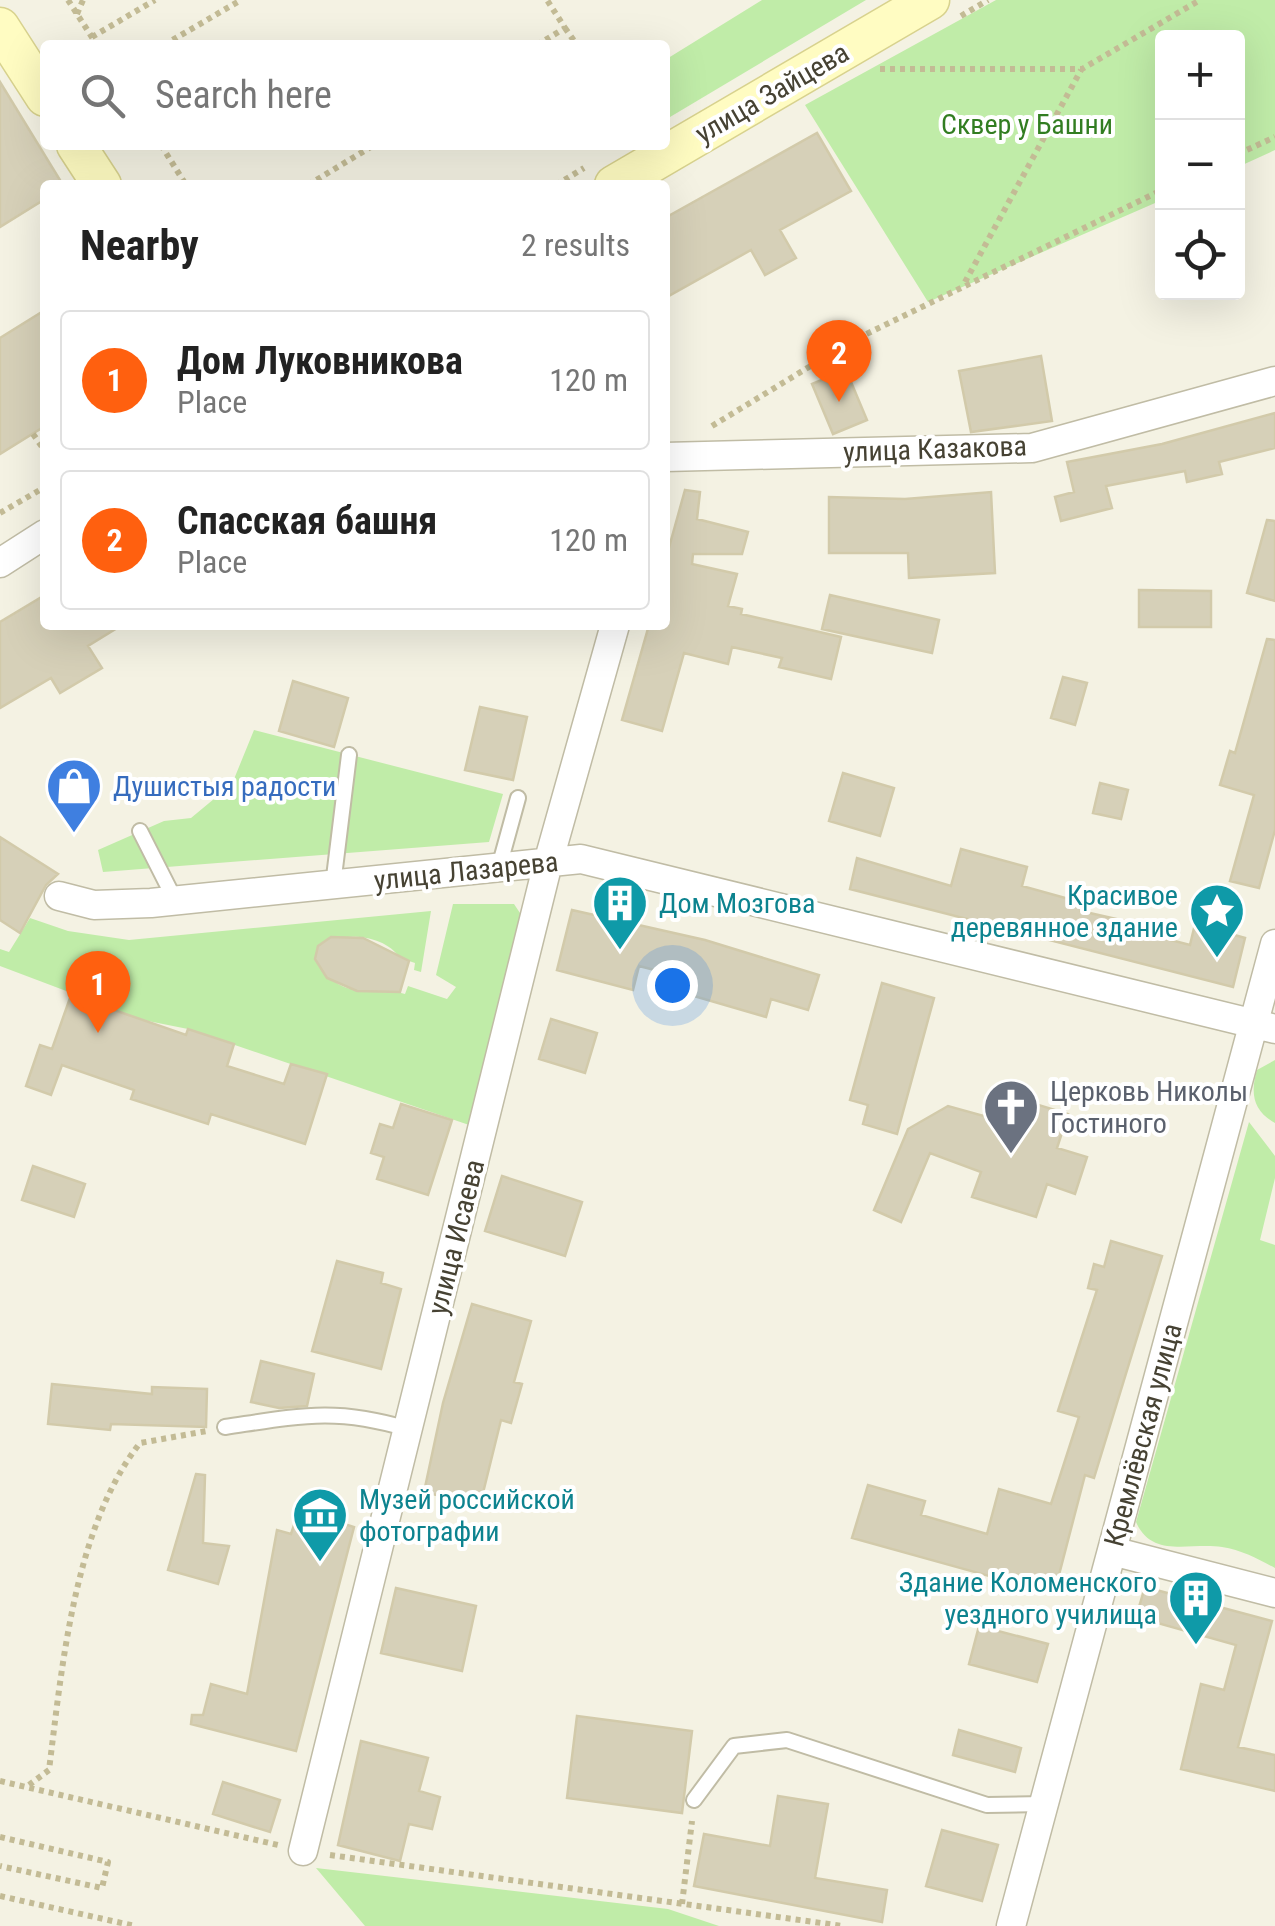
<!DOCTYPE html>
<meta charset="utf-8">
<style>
body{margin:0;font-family:"Roboto Condensed",sans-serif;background:#f2f2f2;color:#222}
.controls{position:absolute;right:30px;top:30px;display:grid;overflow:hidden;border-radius:10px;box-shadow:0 10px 40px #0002}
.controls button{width:90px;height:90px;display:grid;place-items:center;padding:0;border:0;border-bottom:2px solid #e0e0e0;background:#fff;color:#222;font:50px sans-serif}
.you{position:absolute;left:672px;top:985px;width:35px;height:35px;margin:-25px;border:8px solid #fff;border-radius:50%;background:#1a73e8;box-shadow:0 0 0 15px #1a73e833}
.badge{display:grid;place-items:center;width:65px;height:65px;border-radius:50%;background:#ff600f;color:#fff;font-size:32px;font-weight:700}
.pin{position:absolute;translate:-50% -82px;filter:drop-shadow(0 2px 5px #0008)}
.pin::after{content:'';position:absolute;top:52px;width:35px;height:30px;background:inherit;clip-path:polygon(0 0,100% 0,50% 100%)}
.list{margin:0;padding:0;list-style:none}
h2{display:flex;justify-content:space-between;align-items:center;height:130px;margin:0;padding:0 40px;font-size:42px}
h2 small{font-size:32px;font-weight:400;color:#767676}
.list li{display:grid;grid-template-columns:65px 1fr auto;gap:30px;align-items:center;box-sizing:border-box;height:140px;margin:0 20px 20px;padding:0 20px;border:2px solid #e0e0e0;border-radius:10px}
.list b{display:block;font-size:38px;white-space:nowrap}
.list p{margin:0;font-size:32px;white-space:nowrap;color:#767676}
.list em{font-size:32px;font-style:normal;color:#767676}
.icon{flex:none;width:55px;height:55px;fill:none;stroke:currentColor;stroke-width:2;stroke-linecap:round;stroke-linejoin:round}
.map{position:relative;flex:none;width:1275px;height:1926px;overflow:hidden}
.search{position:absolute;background:#fff;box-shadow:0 10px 40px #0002;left:40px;top:40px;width:630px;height:110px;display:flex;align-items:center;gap:25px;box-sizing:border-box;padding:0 35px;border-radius:10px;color:#767676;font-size:38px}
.panel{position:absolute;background:#fff;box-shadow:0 10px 40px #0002;left:40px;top:180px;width:630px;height:450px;border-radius:10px}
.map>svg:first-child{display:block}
.green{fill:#c0eca8}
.building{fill:#d6d0b8;stroke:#d2caaa;stroke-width:2.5}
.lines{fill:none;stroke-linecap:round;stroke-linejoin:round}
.lane-casing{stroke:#c0bca5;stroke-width:18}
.street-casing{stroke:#c0bca5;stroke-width:31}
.secondary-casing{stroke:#d8d28e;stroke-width:41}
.path{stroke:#c3bb95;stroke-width:6;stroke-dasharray:5 5;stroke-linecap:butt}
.lane{stroke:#fff;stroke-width:14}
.street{stroke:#fff;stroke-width:28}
.secondary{stroke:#fffcc2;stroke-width:38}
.labels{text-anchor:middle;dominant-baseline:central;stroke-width:8;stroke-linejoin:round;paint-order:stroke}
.street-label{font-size:28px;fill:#464233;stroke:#fff}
.park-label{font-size:28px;fill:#327d21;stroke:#fff}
.shop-label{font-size:28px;fill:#366cbe;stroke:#fff;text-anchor:start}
.culture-label{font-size:28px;fill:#0d838f;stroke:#fff;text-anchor:end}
.worship-label{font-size:28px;fill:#5b616d;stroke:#fff;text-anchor:start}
</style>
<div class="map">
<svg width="1275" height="1926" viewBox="0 0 1275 1926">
<rect width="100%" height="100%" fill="#f4f2e3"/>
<path class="green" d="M762,0H866L665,120V60Z
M996,0H1275V150L1238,167V38H1162V200L928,302L805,105Z
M254,730L503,794L489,842L103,872L98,850L164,821L191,818L232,784Z
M453,904H514L522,916L472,1126L188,1029L143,1020L0,966V949L9,952L30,918L68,931L129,940L431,911L421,972L414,970L415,963L400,958C384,934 341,931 319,946L315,959C344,1005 365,983 405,994L408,986L447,999L456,987L436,975Z
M1275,1060V1123C1253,1111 1250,1093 1257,1070Z
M1249,1122L1275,1156V1178L1260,1240L1275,1245V1568C1258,1559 1242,1550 1222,1547C1190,1542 1152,1559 1136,1522Z
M316,1868L668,1909L719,1926H365Z"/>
<path class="building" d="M0,82L63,185H45V199L0,227Z
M817,133L851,191L780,230L796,258L765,275L751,250L665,298V218Z
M45,310V426L0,454V338Z
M1041,356L1052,421L971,432L959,371Z
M846,370L867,420L833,434L812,384Z
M1275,413V448L1219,462L1222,474L1187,482L1185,471L1106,486L1112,508L1061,521L1055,497L1074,492L1067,462L1162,444Z
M685,490L700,492L697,519L748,532L742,554H693L692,564L737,574L728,606L742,609L741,614L841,637L831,679L779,667L782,658L732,647L728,664L684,653L662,731L622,720L649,625H665V562Z
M991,492L995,573L909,578L908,553H829V497L905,499Z
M1267,520L1275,521V601L1247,593Z
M1139,590L1211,591V627H1139Z
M45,595V625H122L88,646L102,668L60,693L51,678L0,708V622Z
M830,595L939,620L932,653L822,629Z
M1267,639L1275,640V830L1259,888L1230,881L1254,795L1220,785L1230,751L1235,753Z
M1063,677L1087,683L1075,725L1051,718Z
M293,681L348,698L334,747L279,731Z
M480,707L527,717L513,780L465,770Z
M843,773L894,788L880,836L829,821Z
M1100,783L1128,790L1121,819L1093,813Z
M0,837L58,874L46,885L20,933L0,920Z
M961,849L1027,867L1022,886L1083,903L1081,911L1125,921L1124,928L1190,945L1195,924L1245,938L1233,987L850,889L857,858L951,886Z
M572,910L705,940L819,975L808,1010L771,999L766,1017L690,995L694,980L639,966L633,990L557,970Z
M331,937L363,938L409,961L400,992L357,991L327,978L315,959L318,946Z
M882,983L934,998L897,1134L863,1124L868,1105L850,1100Z
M71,995L186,1035L188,1029L234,1044L227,1066L284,1084L291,1064L327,1074L305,1144L211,1114L208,1124L131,1099L134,1090L62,1065L51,1095L26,1086L40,1045L52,1049Z
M551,1019L597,1033L585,1073L539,1059Z
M1006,1095L1068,1114L1057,1148L1087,1157L1075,1194L1047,1184L1036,1217L972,1197L981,1172L930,1153L901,1222L874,1210L908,1129L948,1106L998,1120Z
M401,1104L452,1120L428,1195L377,1179L384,1157L371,1153L380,1124L393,1128Z
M33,1166L85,1184L74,1217L22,1200Z
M502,1176L582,1202L565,1256L485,1231Z
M1111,1241L1162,1256L1094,1478L1085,1475L1054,1594L852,1538L868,1485L925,1501L921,1515L987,1534L999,1489L1051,1504L1079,1417L1058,1411L1097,1290L1088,1288L1094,1264L1104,1267Z
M337,1261L383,1273L381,1283L401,1289L381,1369L312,1351Z
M472,1304L531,1321L514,1382L522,1384L511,1423L501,1420L480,1505L424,1492L443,1403Z
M261,1361L314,1374L307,1406L279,1408L251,1402Z
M52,1384L152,1394V1387L207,1389L206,1427L111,1424L110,1430L48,1424Z
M196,1474L205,1475L203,1543L229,1546L218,1584L168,1570Z
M299,1510L354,1527L296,1751L191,1724L192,1715H203L211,1684L247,1694L277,1530L291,1534Z
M1145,1587L1272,1621L1238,1747L1275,1755V1791L1181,1769L1201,1684L1224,1690L1236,1645L1136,1617Z
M396,1588L476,1606L462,1671L381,1653Z
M979,1626L1048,1644L1037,1682L969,1664Z
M577,1716L692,1731L682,1813L567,1798Z
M959,1730L1021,1748L1015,1772L953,1755Z
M361,1741L428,1758L419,1791L440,1797L432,1829L409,1824L400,1861L338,1845Z
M223,1782L280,1800L270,1832L213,1814Z
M778,1796L828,1804L815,1878L887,1890L882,1922L694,1886L704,1834L770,1846Z
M942,1830L998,1845L982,1901L926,1886Z"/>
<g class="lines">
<g class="lane-casing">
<path id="lane" d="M140,831L175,900
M499,867L518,798
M333,885L349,755
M225,1427C299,1416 335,1407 408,1429
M694,1800L734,1746L787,1740L987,1805L1044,1804"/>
</g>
<g class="street-casing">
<path id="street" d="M665,457L1032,448L1275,381
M0,563L45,534
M59,896L94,905L151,903L581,859L1275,1029
M1112,1551L1275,1593
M303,1851L548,863L615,625
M1011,1926L1275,944"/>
</g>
<g class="secondary-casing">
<path id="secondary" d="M0,27L45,97
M76,145L102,185
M614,185L930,0"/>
</g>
<path class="path" d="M68,0L97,45
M77,14L83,0
M961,16L988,0
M565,28L577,45
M92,37L155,0
M164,45L241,0
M537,45L565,28L547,0
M880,69H1082L1200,0
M161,145L186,185
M1238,154L1275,137
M308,185L374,145
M556,185L584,168
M965,282L1081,70
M712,426L850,342L1162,190
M33,434L45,451
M0,513L45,487
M0,1781L278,1845
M29,1785L49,1770C62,1667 74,1527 140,1443L207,1431
M0,1837L108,1862L102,1888L0,1866
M330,1855L843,1926
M0,1896L135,1926
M682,1904L692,1821"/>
<use href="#lane" class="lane"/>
<use href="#street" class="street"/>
<use href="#secondary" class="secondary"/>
</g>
<defs>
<g id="shop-pin" transform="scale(2.875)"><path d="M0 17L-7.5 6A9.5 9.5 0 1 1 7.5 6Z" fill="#3f7fe0" stroke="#fff"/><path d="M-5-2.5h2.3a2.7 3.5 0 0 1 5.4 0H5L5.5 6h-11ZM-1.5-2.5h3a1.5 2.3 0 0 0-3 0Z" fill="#fff"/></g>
<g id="building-pin" transform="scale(2.875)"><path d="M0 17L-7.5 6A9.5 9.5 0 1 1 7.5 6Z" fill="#0f9aa8" stroke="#fff"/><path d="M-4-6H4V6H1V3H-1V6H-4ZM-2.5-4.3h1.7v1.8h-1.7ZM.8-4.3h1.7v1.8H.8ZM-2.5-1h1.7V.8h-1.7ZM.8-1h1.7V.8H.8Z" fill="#fff"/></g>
<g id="sight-pin" transform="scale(2.875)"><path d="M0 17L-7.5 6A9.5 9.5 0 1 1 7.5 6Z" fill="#0f9aa8" stroke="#fff"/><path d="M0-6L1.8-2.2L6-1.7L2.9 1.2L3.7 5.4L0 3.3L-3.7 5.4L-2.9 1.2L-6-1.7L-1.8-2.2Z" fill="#fff"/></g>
<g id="church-pin" transform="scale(2.875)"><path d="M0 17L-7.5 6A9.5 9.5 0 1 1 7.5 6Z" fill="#6b7280" stroke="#fff"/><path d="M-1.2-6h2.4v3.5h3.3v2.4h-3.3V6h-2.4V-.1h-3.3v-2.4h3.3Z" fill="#fff"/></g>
<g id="museum-pin" transform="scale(2.875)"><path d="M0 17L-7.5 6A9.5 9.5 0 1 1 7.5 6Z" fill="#0f9aa8" stroke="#fff"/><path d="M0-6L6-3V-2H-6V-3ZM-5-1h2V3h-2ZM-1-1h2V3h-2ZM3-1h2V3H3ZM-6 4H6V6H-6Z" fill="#fff"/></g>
</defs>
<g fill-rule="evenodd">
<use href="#shop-pin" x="74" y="786"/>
<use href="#building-pin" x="620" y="903"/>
<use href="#sight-pin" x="1217" y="911"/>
<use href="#church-pin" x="1011" y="1107"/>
<use href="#museum-pin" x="320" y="1515"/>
<use href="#building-pin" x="1196" y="1598"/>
</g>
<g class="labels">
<g class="street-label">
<text transform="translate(772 93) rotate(-30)">улица Зайцева</text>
<text transform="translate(935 449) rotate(-2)">улица Казакова</text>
<text transform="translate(466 871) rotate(-6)">улица Лазарева</text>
<text transform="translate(456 1237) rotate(-76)">улица Исаева</text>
<text transform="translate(1143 1435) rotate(-75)">Кремлёвская улица</text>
</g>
<g class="park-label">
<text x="1027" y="124">Сквер у Башни</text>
</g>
<g class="shop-label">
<text x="113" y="786">Душистыя радости</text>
</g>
<g class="culture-label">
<text x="1178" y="895">Красивое<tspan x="1178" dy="32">деревянное здание</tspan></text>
<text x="659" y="903" text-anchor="start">Дом Мозгова</text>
<text x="359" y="1499" text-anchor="start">Музей российской<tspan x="359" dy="32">фотографии</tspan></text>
<text x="1157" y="1582">Здание Коломенского<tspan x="1157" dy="32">уездного училища</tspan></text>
</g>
<g class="worship-label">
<text x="1050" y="1091">Церковь Николы<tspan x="1050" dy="32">Гостиного</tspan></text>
</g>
</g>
</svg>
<div class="controls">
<button>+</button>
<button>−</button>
<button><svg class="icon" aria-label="locate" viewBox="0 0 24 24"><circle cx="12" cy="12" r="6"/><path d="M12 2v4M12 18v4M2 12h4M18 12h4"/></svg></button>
</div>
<div class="you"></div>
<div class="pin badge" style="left:98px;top:1033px">1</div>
<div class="pin badge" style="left:839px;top:402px">2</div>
<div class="search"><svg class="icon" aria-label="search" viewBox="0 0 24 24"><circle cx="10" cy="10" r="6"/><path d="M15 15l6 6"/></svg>Search here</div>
<section class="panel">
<h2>Nearby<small>2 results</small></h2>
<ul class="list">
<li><span class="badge">1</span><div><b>Дом Луковникова</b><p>Place</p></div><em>120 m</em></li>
<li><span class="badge">2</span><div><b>Спасская башня</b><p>Place</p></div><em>120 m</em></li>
</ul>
</section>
</div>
